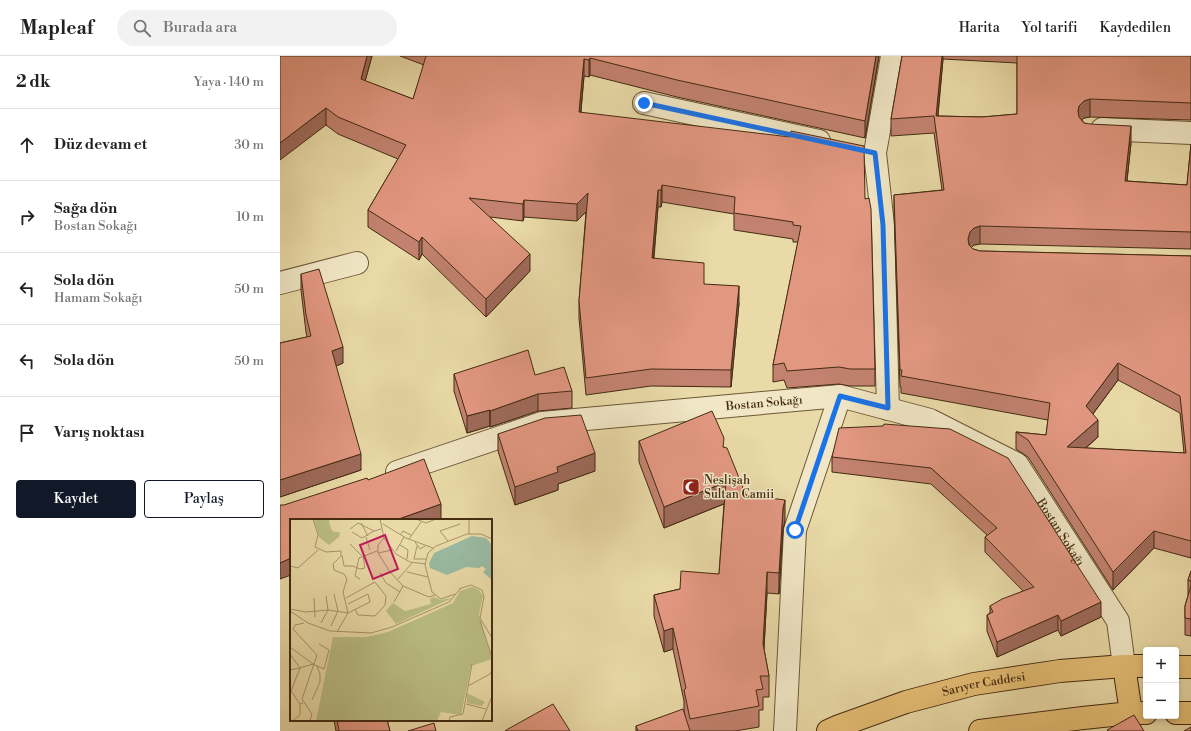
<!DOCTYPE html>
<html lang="tr">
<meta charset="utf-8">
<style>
body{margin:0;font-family:"Libre Bodoni",serif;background:#f2f2f2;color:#222}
.controls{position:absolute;right:12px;bottom:12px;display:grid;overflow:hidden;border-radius:4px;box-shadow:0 2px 6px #0003}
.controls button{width:36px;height:36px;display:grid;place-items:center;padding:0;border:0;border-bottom:1px solid #e0e0e0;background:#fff;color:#222;font:20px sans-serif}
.stop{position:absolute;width:12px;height:12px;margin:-9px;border:3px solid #1a73e8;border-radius:50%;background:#fff}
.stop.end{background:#1a73e8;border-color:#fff;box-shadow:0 1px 4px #0008}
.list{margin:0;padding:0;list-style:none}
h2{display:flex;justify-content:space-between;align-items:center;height:52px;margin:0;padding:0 16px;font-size:17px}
h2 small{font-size:13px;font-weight:400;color:#767676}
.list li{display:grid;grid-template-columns:26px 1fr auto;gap:12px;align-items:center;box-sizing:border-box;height:72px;padding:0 16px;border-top:1px solid #e0e0e0}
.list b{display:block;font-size:15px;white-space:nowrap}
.list p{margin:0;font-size:13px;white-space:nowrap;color:#767676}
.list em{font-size:13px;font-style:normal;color:#767676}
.actions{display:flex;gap:8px;padding:12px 16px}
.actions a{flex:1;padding:9px 0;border:1px solid #111827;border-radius:4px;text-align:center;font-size:14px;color:#111827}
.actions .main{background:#111827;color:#fff}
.icon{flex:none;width:22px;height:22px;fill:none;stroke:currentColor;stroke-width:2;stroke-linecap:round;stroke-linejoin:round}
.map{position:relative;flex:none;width:911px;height:675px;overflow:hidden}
header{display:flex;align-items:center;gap:24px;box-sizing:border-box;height:56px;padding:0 20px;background:#fff;border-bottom:1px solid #e0e0e0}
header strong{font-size:19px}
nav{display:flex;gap:22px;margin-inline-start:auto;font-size:14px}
.search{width:280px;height:36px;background:#f2f2f2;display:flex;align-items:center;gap:10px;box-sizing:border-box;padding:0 14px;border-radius:22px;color:#767676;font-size:15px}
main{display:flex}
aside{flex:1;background:#fff}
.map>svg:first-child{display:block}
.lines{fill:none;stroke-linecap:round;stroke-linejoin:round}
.minor-casing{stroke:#6d5737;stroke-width:24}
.major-casing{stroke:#442b12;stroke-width:24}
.minor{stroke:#f1e7c6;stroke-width:22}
.major{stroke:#e4bd74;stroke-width:22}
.wall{fill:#c2826f;stroke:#442b12;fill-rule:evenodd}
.shaded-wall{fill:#9e6a5a;stroke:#442b12}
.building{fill:#e29781;stroke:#442b12;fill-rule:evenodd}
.route{stroke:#1a73e8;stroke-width:5}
.labels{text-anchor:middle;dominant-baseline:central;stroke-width:3;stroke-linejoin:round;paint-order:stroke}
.street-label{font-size:12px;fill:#442b12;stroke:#f1e7c6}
.poi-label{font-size:12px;fill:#442b12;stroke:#f1e7c6;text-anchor:start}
.inset-road{fill:none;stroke:#a7946b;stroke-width:1}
.view{fill:#c2185b;fill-opacity:0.15;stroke:#c2185b;stroke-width:2}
.inset-edge{fill:none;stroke:#442b12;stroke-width:2}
</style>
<header>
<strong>Mapleaf</strong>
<div class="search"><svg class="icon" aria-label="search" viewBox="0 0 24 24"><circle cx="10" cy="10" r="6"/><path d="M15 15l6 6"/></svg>Burada ara</div>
<nav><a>Harita</a><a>Yol tarifi</a><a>Kaydedilen</a></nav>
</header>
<main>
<aside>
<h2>2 dk<small>Yaya · 140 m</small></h2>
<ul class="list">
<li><svg class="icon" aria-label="ahead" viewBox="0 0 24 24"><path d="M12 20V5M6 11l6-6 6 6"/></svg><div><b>Düz devam et</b></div><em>30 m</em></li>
<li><svg class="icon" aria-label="right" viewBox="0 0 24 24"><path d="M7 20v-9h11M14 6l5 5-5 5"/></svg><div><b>Sağa dön</b><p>Bostan Sokağı</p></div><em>10 m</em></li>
<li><svg class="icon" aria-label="left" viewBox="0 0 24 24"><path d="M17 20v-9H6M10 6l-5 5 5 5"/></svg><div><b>Sola dön</b><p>Hamam Sokağı</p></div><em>50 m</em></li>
<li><svg class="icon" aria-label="left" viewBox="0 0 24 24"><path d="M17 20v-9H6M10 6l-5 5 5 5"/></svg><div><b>Sola dön</b></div><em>50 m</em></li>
<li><svg class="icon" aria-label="arrive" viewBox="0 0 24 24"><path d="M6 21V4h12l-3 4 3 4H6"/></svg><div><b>Varış noktası</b></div></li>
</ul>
<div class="actions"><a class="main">Kaydet</a><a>Paylaş</a></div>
</aside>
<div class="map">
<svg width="911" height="675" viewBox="0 0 911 675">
<rect width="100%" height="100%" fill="#e9daa7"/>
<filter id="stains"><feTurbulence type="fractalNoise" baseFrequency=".005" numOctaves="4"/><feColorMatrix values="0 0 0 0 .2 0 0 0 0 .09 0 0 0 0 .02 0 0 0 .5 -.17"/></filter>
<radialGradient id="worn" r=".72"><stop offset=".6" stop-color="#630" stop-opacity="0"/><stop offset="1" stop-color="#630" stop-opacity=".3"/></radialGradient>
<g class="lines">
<g class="minor-casing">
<g id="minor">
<path d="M364,47L539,85"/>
<path d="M822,73L911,77"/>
<path d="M0,227L77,207"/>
<path d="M608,353L603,169L595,97L612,0"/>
<path id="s1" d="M117,416L262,367L560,340L650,364L737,408L838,565L844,610"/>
<path d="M505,675L515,474L560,340"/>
</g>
</g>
<g class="major-casing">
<g id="major">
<path d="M844,610L851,657"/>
<path d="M896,611H911"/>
<path d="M896,657H911"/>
<path id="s2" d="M548,675L559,670L626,646L694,628L780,615L844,610H866"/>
<path d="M700,675L803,662L851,657H866"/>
</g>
</g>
<use href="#minor" class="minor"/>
<use href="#major" class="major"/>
</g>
<path class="wall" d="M0,0H92L85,25L133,43L144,9L120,0H599L585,82L397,41L310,19L309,21L304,20L301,56L585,143L595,313V330H570L559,328L507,332L504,324L493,326V309L518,186H513V183L454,174V158L382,146L381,151H378L374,202L424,228L459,247L451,331L371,330L306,339L299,262V245L306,156L297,165L244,161L243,165L210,161L250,215L206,261L142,198L139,204L88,171V154L118,103L58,78L46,69Z
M622,0H911V64L810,61L804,62L802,64L804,67L851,87L847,125L907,129L911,88V193L700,188L694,189L691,192L693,193L700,195L911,200V502L874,492L833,534L748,401L736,393V376L766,379L768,364L621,337V331H620L614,156V139L662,134L654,77L611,80V63ZM663,3L737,7V58L702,61L658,60ZM838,324L900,357L904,397L806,392L818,381L813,358Z
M21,218L63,307L56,310L81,414L0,441V287L27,281L26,276L21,234Z
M174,318L255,319L292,335V352L258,355L210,371V370L187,377L174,335Z
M603,370L821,561L781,580L778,574L717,601L707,575V559L710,557V550L743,535L705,496V481L707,479L651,428L552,416V401Z
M218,378L315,415L278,428V434L235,449L218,395Z
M359,385L444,391L466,439L505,465L503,473L499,538L487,537L484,593L489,620V641H483V654H479V671L455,675H356V670L405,660L404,655V645L393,593L384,596L374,560V539L400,533L439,518L444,448L384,472L359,406Z
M911,515V580L905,579V550L908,540V524Z
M54,664H107L110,675H56Z"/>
<path class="shaded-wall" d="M87,0H92L81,40V23Z
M596,0H599L585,82V65Z
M662,0H663V3L656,77V60Z
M310,2V19L309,21V4Z
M304,3V20L299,73V56Z
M810,43V61L804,62L799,67L798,55L799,50L804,45Z
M46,52V69L0,104V87Z
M851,70V87L845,142V125Z
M382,129V146L381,151V134Z
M378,134V151L372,219V202Z
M308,137V154L297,165V148Z
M244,144V161L243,165V148Z
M700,170V188L694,189L690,193L688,183L690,176L694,172Z
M142,181V198L139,204V186Z
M250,198V215L206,261V243Z
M459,230V247L451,331V314Z
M63,291V307L52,312V295Z
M838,307V324L806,367V350Z
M258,338V355L210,371V355Z
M210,354V370L187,377V360Z
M818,364V381L787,408V391Z
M315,397V415L278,428V434L235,449V431L277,411Z
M81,398V414L0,441V424Z
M446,426V447L384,472V451Z
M505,444V465L503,473L499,538V517L503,452Z
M161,448V464H116Z
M874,475V492L833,534V516Z
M11,502V519L0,523V507Z
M487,516V537L483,609V588Z
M821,546V561L781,580V565Z
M778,559V574L717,601V586Z
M393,572V593L384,596V575Z"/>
<path class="building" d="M0,0H87L81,23L133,43L146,0H596L585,65L397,24L310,2L309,4L304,3L299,56L510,81L511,75L584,90L585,143L589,142L591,153L595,313H570L559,311L507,315L504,307L493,309L521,170L513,169V166L454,157L455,141L382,129L381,134H378L372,202L424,207V228L459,230L451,314L371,313L306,322L299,245L308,137L297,148L244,144L243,148L189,142L250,198L206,243L142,181L139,186L88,154L126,89L58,61L46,52L0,87Z
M622,0H662L656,60L702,61L737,58V0H911V47L810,43L804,45L799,50L798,55L799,61L804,67L810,68L851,70L845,125L907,129L911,88V176L700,170L694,172L690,176L688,183L689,189L693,193L700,195L911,200V485L874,475L833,516L748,384L736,376L766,379L770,347L621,320L622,314H620L614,139L664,134L654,60L611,63ZM838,307L900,340L906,397L787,391L818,364L806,350Z
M39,213L63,291L52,295L81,398L0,424V287L31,280L26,259L21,218Z
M248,294L255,319L284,311L292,335L258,338L210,355V354L187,360L174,318Z
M432,355L444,382L443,391L447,392L466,439L505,444L503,452L499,517L487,516L483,588L489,620H480L483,633L476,634L479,650L410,663L404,634L406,632L393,572L384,575L374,539L400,533L401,515L439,518L446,426L384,451L359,385Z
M301,359L315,397L277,411L278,416L235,431L218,378L265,362Z
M604,368L670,373L728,402L821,546L781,565L778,559L717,586L707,559L713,556L710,550L722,543L754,531L705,481L717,472L651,412L552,401L559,372L603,370Z
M144,403L161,448L116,464H101V463L97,464H11V502L0,507V449H4L87,422L88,424Z
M911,515V525L908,524Z
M911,530V563L905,562V550Z
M273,648L290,675H225L228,673Z
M403,653L410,675H358L356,670Z
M854,659L864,675H828L827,674Z
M57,664H107L110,675H59Z
M154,667L156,675H128Z
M911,671V675H904Z"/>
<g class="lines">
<path class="route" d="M364,47L595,97L603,169L608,352L560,340L515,474"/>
</g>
<defs>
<g id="mosque-square" transform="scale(0.9)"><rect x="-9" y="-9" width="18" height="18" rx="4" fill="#8f2418" stroke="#f1e7c6"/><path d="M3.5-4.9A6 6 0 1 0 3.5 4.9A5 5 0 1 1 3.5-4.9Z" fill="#fff"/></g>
</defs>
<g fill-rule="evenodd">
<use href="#mosque-square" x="411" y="431"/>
</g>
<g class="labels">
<g class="street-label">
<text stroke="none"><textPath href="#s1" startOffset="376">Bostan Sokağı</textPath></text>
<text stroke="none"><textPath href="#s1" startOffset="724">Bostan Sokağı</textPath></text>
<text stroke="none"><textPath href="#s2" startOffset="163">Sarıyer Caddesi</textPath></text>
</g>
<g class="poi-label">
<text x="424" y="424">Neslişah<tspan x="424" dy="14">Sultan Camii</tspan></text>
</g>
</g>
<g transform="translate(10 463)">
<rect width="202" height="202" fill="#e9daa7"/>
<path d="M24,0H40L39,3L41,10L44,13H50L49,18L39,26L29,18ZM182,68L189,71L193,77L189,95L202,140L181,147L171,196L151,193L147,202H26L43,118H76L98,113L163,84L170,72ZM144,78L151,81L162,79L106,105L96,92L103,84L115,92L141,85L140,80ZM177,174L195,183L192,187L177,184Z" fill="#babe84"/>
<path d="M182,17L196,19L202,26V61L193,53L196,50L192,47L189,49L176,48L157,56L140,49L139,44L144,34Z" fill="#99bba2"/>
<path class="inset-road" d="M23,0L28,16L25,28L36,33L51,32V37L43,45L44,51L54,55L57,60L53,73L58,94L47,113M90,0L94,19L106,35L120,43L136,45M126,0L136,4L146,0M179,0V15M71,4L78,17M93,5L116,19L143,29M60,10L68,4L84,12L91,10M62,13L72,19L84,12M111,15L113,12L121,16M76,18L80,31M94,19L88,26V34L100,53L113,67L139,78L145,76M119,20L131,3M158,22L150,12L170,5M125,23L130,30L135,27M60,25L72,37M110,26L118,31L117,40M127,27L124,40H136M106,32L114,18M88,34L102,31M52,36L54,47H63L70,50L75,49L73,37M0,47L8,49L28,31M117,53L138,58M90,54L96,64L110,73M70,60L65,57L69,39L87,32M108,60L122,44M169,70L181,66L192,71L194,78L190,99L202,119M165,75L151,80L142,73L135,46L138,34L146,27L177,15H191L202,20M24,79L25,98M56,79L85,63L96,77L95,86L85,97L68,96L65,90M104,83L113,67M0,90L16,93L38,91L58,94L80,83L78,75L58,85M0,92L18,104L40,112L81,114L102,108L159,83L171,69M190,102L202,138M14,104L5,106L3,110L27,136L12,180L22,195L20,202M31,104L38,91L36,77M41,107L48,92L44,75M0,128L23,145M0,135L10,149L0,151M178,167L182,145M22,181L30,163V155L27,147M13,184L10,185L1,172L10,149L23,145L34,150L39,131L29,125M176,185L196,190M2,202L10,196V185M159,202L160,198L173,195L178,167L200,155L202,151M192,202L202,177"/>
<path class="view" d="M95,16L108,50L83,60L70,26Z"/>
<rect width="202" height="202" class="inset-edge"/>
</g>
<rect width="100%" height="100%" filter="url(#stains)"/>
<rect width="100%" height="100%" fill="url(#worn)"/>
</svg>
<div class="controls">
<button>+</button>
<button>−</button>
</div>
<div class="stop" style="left:515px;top:474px"></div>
<div class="stop end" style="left:364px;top:47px"></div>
</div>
</main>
